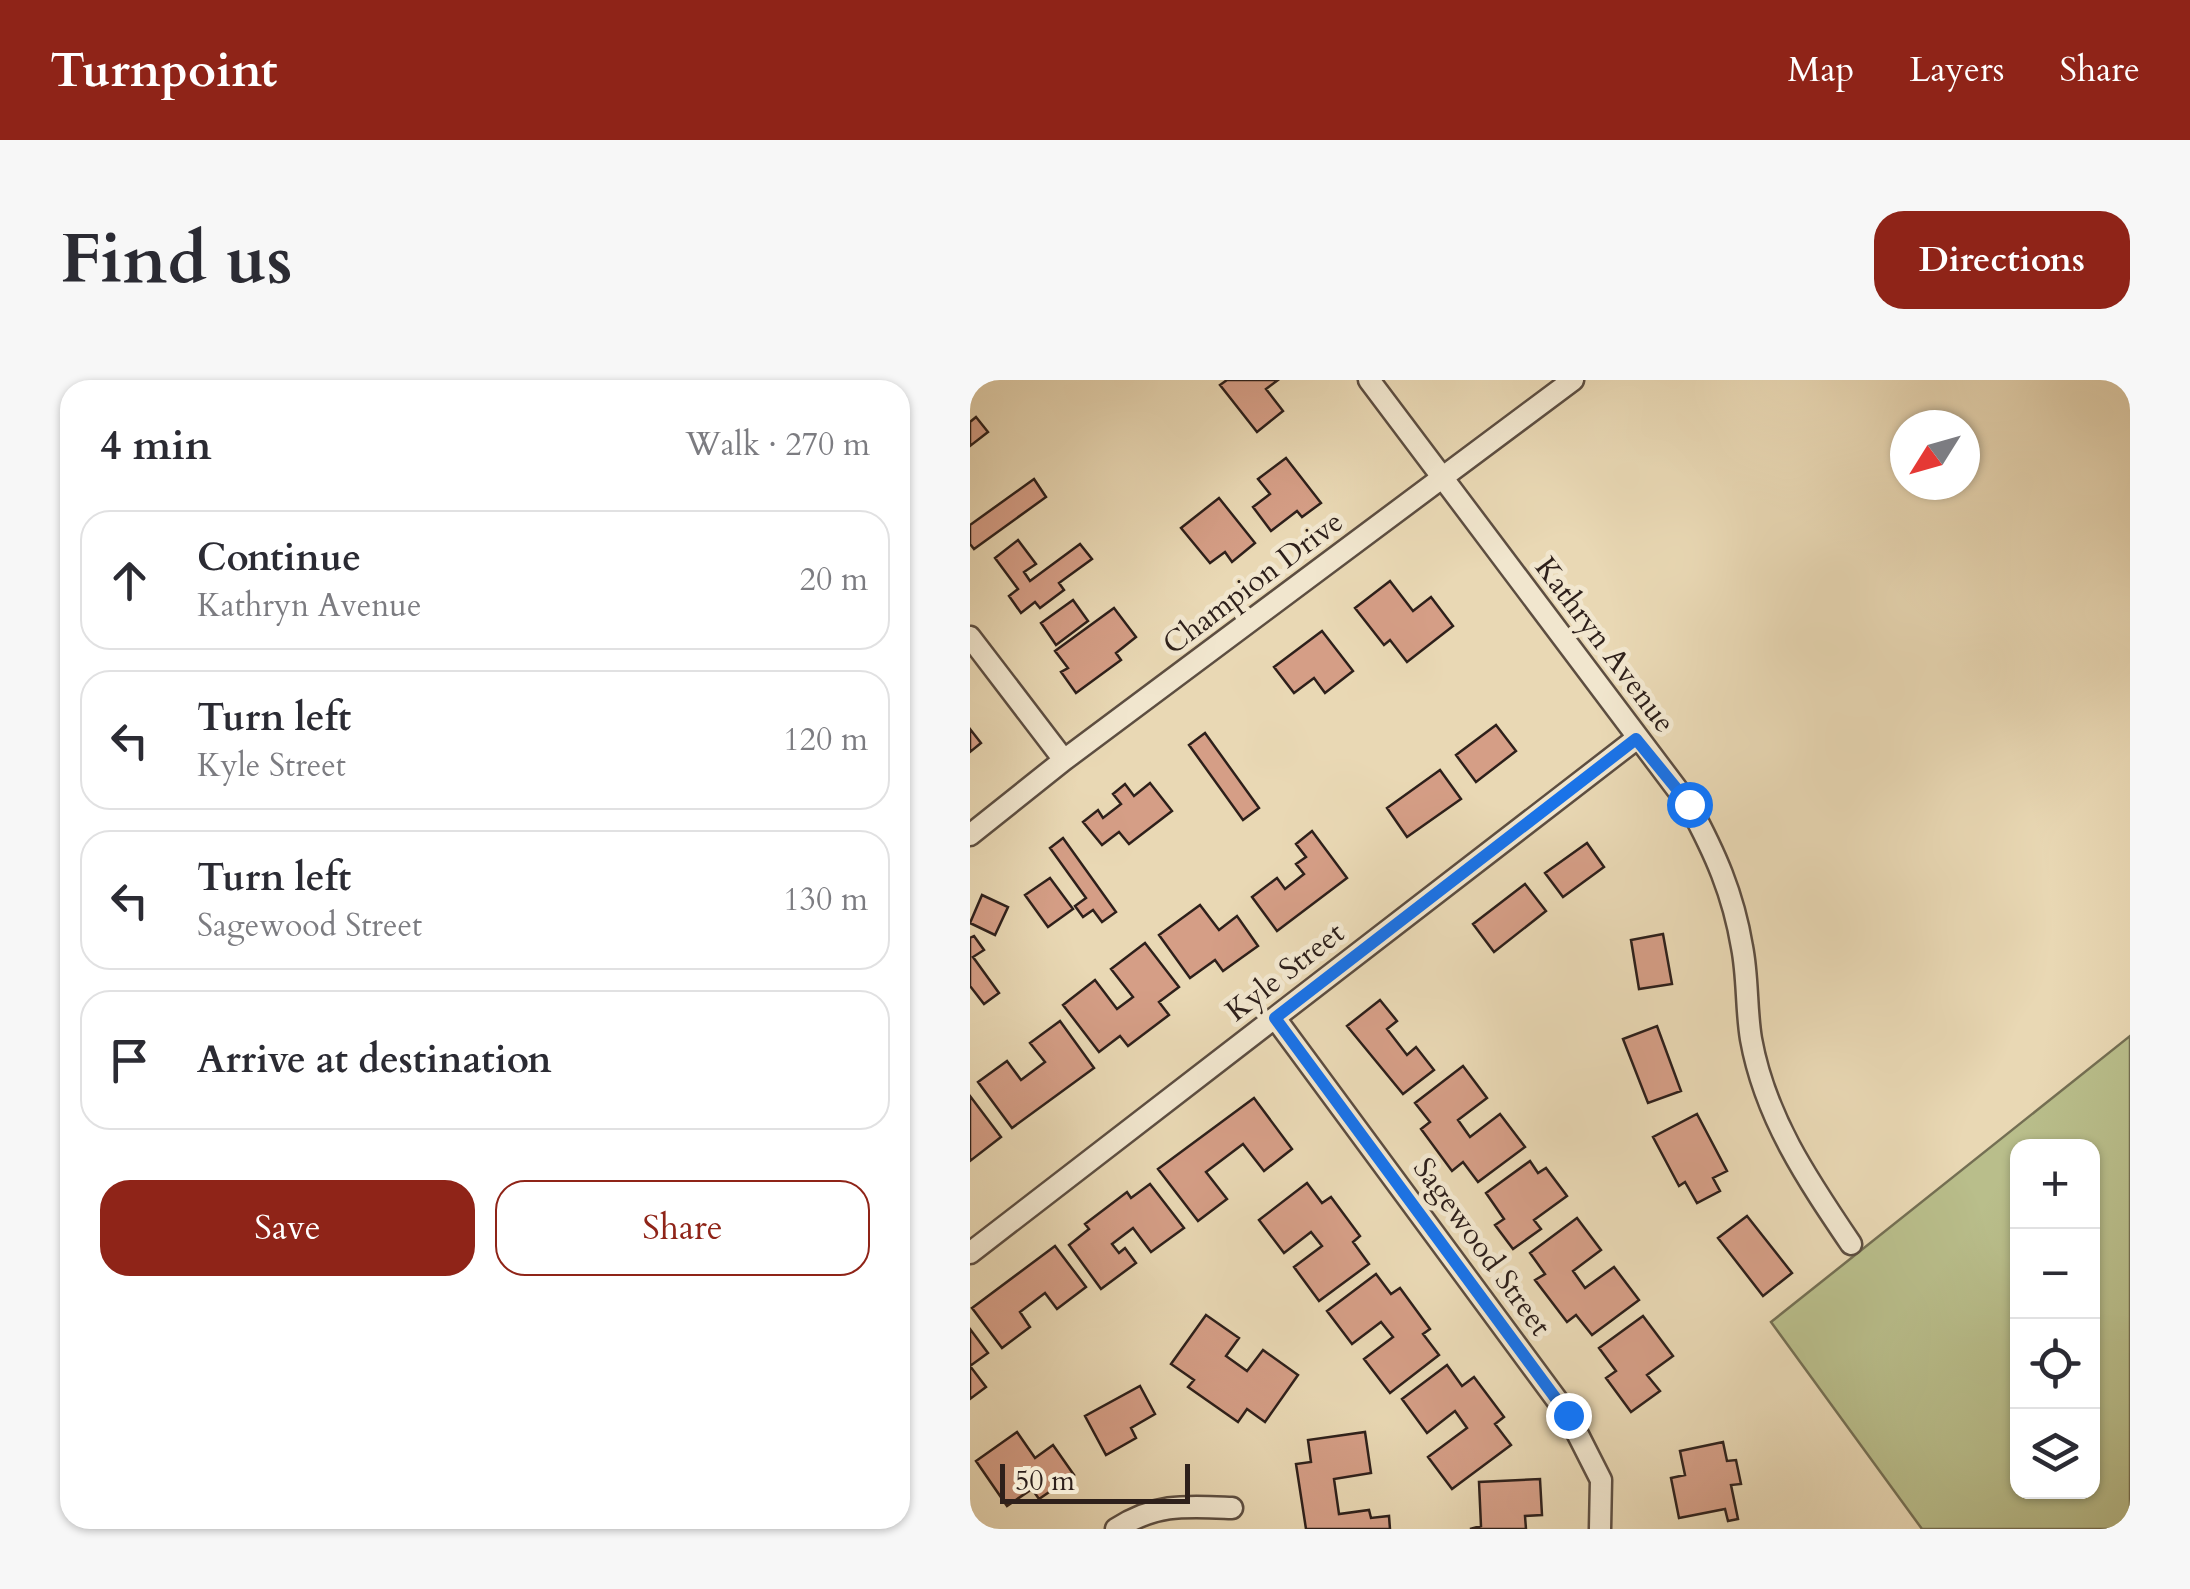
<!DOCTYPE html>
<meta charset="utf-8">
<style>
body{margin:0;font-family:Cardo,serif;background:#f7f7f7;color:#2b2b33}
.controls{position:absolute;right:30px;bottom:30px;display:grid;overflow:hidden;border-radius:20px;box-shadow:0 2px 8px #0004}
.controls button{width:90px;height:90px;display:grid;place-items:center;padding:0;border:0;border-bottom:2px solid #e1e1e2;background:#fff;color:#2b2b33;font:50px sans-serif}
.compass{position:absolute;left:920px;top:30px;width:90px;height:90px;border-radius:50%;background:#fff;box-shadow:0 2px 8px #0004;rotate:233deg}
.scale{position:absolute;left:30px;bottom:25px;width:190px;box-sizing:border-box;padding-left:10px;border:5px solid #2e201b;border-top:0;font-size:28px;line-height:35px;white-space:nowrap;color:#2e201b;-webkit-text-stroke:8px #f1e6ce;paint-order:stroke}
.stop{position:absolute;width:30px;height:30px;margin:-22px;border:8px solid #1a73e8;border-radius:50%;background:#fff}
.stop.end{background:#1a73e8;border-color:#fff;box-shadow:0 2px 10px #0008}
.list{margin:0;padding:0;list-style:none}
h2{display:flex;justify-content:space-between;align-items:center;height:130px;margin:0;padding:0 40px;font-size:42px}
h2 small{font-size:32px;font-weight:400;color:#7c7c81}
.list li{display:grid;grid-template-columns:65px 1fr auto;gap:30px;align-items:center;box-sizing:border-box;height:140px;margin:0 20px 20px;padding:0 20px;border:2px solid #e1e1e2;border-radius:30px}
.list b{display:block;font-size:38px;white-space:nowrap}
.list p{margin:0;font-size:32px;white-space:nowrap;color:#7c7c81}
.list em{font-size:32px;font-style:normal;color:#7c7c81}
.actions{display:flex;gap:20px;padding:30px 40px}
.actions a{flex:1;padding:22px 0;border:2px solid #8f2418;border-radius:30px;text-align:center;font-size:35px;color:#8f2418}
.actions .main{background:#8f2418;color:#fff}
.icon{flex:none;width:55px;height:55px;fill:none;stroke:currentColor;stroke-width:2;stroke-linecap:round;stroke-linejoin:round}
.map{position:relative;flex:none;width:1160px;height:1149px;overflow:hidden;border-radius:30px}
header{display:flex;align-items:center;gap:60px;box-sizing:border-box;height:140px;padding:0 50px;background:#8f2418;color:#fff}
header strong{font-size:48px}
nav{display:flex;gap:55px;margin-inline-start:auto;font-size:35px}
.intro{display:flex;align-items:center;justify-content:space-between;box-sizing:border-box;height:240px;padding:0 60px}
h1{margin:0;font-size:70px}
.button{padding:25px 45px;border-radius:30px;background:#8f2418;color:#fff;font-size:35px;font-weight:700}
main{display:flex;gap:60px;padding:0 60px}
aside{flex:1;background:#fff;border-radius:30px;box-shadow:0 2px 8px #0004}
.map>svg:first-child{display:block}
.green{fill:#b9be8b;stroke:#746f53;stroke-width:2.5;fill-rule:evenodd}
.building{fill:#d59e86;stroke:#2e201b;stroke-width:2.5}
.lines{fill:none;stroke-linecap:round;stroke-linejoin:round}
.street-casing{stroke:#5d4e41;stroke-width:25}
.street{stroke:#f1e6ce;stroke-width:20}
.route{stroke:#1a73e8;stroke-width:12}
.labels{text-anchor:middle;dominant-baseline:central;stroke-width:10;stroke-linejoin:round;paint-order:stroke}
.street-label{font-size:30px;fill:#2e201b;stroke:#f1e6ce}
</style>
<header>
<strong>Turnpoint</strong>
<nav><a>Map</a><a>Layers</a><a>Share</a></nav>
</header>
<div class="intro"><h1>Find us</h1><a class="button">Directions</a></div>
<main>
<aside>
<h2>4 min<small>Walk · 270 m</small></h2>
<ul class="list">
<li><svg class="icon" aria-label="ahead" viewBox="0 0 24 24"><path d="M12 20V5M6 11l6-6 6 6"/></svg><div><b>Continue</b><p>Kathryn Avenue</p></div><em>20 m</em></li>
<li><svg class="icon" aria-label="left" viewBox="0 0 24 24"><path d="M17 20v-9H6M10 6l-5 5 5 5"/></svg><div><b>Turn left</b><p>Kyle Street</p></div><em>120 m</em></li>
<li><svg class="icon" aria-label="left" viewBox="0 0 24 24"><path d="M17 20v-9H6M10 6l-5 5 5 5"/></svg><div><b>Turn left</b><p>Sagewood Street</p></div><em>130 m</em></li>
<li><svg class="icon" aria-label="arrive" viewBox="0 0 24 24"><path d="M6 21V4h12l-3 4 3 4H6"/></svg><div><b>Arrive at destination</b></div></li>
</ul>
<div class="actions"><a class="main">Save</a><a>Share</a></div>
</aside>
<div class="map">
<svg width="1160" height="1149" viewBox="0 0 1160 1149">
<rect width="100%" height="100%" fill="#e9d8b4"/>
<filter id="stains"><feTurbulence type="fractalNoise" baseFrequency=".002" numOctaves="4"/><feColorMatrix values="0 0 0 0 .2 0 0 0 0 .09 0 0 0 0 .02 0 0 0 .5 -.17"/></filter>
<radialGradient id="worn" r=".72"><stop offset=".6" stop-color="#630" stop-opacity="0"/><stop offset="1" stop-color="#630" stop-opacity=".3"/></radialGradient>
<path class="green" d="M1160,656V1149H952L801,942ZM1048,766H1122V1112H1048Z"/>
<path class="building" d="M257,0H308L296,9L313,31L287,52L250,5Z
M6,37L18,52L0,66V42Z
M316,78L351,123L332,137L327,131L301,151L283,127L300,114L288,99Z
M64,99L76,117L4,169L0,164V145Z
M249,118L285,163L262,182L255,172L240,183L211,148Z
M48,160L66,184L54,192L60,201L110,164L122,179L89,203L94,210L70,228L65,222L51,233L39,216L48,209L25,178Z
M420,201L443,231L461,217L483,246L437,282L420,260L414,265L385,228Z
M103,220L118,241L86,265L71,243Z
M144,228L166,257L146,273L151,280L106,313L91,292L98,288L85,271Z
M352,251L383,291L355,313L344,298L324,313L304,287Z
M526,345L546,371L506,402L486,375Z
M0,349L11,363L0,372Z
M235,353L289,428L273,440L219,365Z
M470,390L491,419L437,457L417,428Z
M180,403L202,431L159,464L149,452L132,465L113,442L128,430L133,438L151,424L143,414L155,404L164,416Z
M342,451L377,498L307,551L282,517L307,498L315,509L334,494L326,484L336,477L326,464Z
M93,458L146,532L132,542L123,530L113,537L105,526L116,518L80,468Z
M617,463L634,487L593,517L575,493Z
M80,498L103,529L78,547L55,515Z
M555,504L576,531L524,572L503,544Z
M12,515L38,527L25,555L0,543Z
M230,525L249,550L267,536L288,566L253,591L245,580L220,598L189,555Z
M693,554L702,604L669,609L661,560Z
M4,556L14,570L3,577L29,613L14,624L0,606V558Z
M175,563L209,607L189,622L199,635L158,666L150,656L129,672L93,625L125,600L147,629L163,617L141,589Z
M410,620L427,641L417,649L437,675L446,667L464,690L433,714L377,646Z
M90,641L124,688L42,748L8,702L37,681L51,700L75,682L60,663Z
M687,646L711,711L678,723L653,659Z
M493,686L517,718L488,740L500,757L530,734L555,767L508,802L493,782L482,791L451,749L460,742L445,723Z
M0,716L31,757L0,781Z
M284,718L322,769L294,791L273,764L236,792L257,819L228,841L188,789Z
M727,734L757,791L743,798L750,811L727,823L715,802L709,806L683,757Z
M560,781L568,793L576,788L597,816L564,840L571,849L543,869L525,845L534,839L516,813Z
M337,803L352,823L361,817L390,856L383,862L399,884L349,921L324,887L352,866L341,852L314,873L289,840Z
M180,804L214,848L181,872L163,848L142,864L149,873L155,868L166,883L131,909L99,865L119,849L115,844L157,812L161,818Z
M777,836L822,893L793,916L748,858Z
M607,838L631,870L603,891L615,908L644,887L669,920L622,955L606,935L597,942L565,900L575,894L560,873Z
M85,866L116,907L87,929L75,913L50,932L60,947L32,968L2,928Z
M406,894L421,914L430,908L460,949L453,954L469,975L420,1013L394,979L423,957L411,942L382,964L357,931Z
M236,935L269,958L256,976L277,991L293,970L328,995L295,1042L277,1029L268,1042L218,1007L224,1000L201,984Z
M673,936L703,976L677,995L690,1011L661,1032L636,998L646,991L629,968Z
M0,949L18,973L0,986L16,1007L0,1019Z
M477,985L492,1006L504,997L534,1037L525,1044L541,1065L482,1109L458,1077L497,1048L485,1031L457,1053L432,1019Z
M170,1006L185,1034L161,1048L166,1058L136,1075L115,1036Z
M47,1052L65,1078L83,1065L104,1095L69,1119L62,1109L37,1126L6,1081Z
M395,1052L401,1093L364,1099L369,1134L399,1130L401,1138L419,1136L420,1149H336L326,1084L341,1082L338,1060Z
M753,1062L757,1081L766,1080L771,1104L761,1105L768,1139L758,1141L755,1129L709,1138L701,1098L715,1095L710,1071Z
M570,1099L572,1135L555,1136L556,1149H500L511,1146L509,1102Z"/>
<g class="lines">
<g class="street-casing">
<path id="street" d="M399,0L719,425C745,473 763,513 772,567C778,597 776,629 781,659C795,737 837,799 881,864
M0,257L94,380
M0,455L94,380L603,0
M305,638L598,1035L631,1100L630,1149
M0,873L666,359
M146,1149C186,1123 216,1126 262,1128"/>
</g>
<use href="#street" class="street"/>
</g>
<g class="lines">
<path class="route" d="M598,1035L305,638L666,359L719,424"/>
</g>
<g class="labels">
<g class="street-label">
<text transform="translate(283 203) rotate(-37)">Champion Drive</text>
<text transform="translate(635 265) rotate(53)">Kathryn Avenue</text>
<text transform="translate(315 592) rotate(-38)">Kyle Street</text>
<text transform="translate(512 867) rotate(54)">Sagewood Street</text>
</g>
</g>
<rect width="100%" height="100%" filter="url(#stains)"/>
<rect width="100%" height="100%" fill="url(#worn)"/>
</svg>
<div class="controls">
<button>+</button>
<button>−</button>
<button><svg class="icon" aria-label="locate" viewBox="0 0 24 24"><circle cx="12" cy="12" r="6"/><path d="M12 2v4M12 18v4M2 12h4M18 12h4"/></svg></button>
<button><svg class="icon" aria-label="layers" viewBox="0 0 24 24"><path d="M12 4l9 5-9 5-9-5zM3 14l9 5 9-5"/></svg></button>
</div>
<svg class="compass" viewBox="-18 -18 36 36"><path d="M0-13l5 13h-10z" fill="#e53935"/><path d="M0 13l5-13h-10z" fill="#7c7c81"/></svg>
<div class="scale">50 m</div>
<div class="stop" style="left:719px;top:424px"></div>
<div class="stop end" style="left:598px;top:1035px"></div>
</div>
</main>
